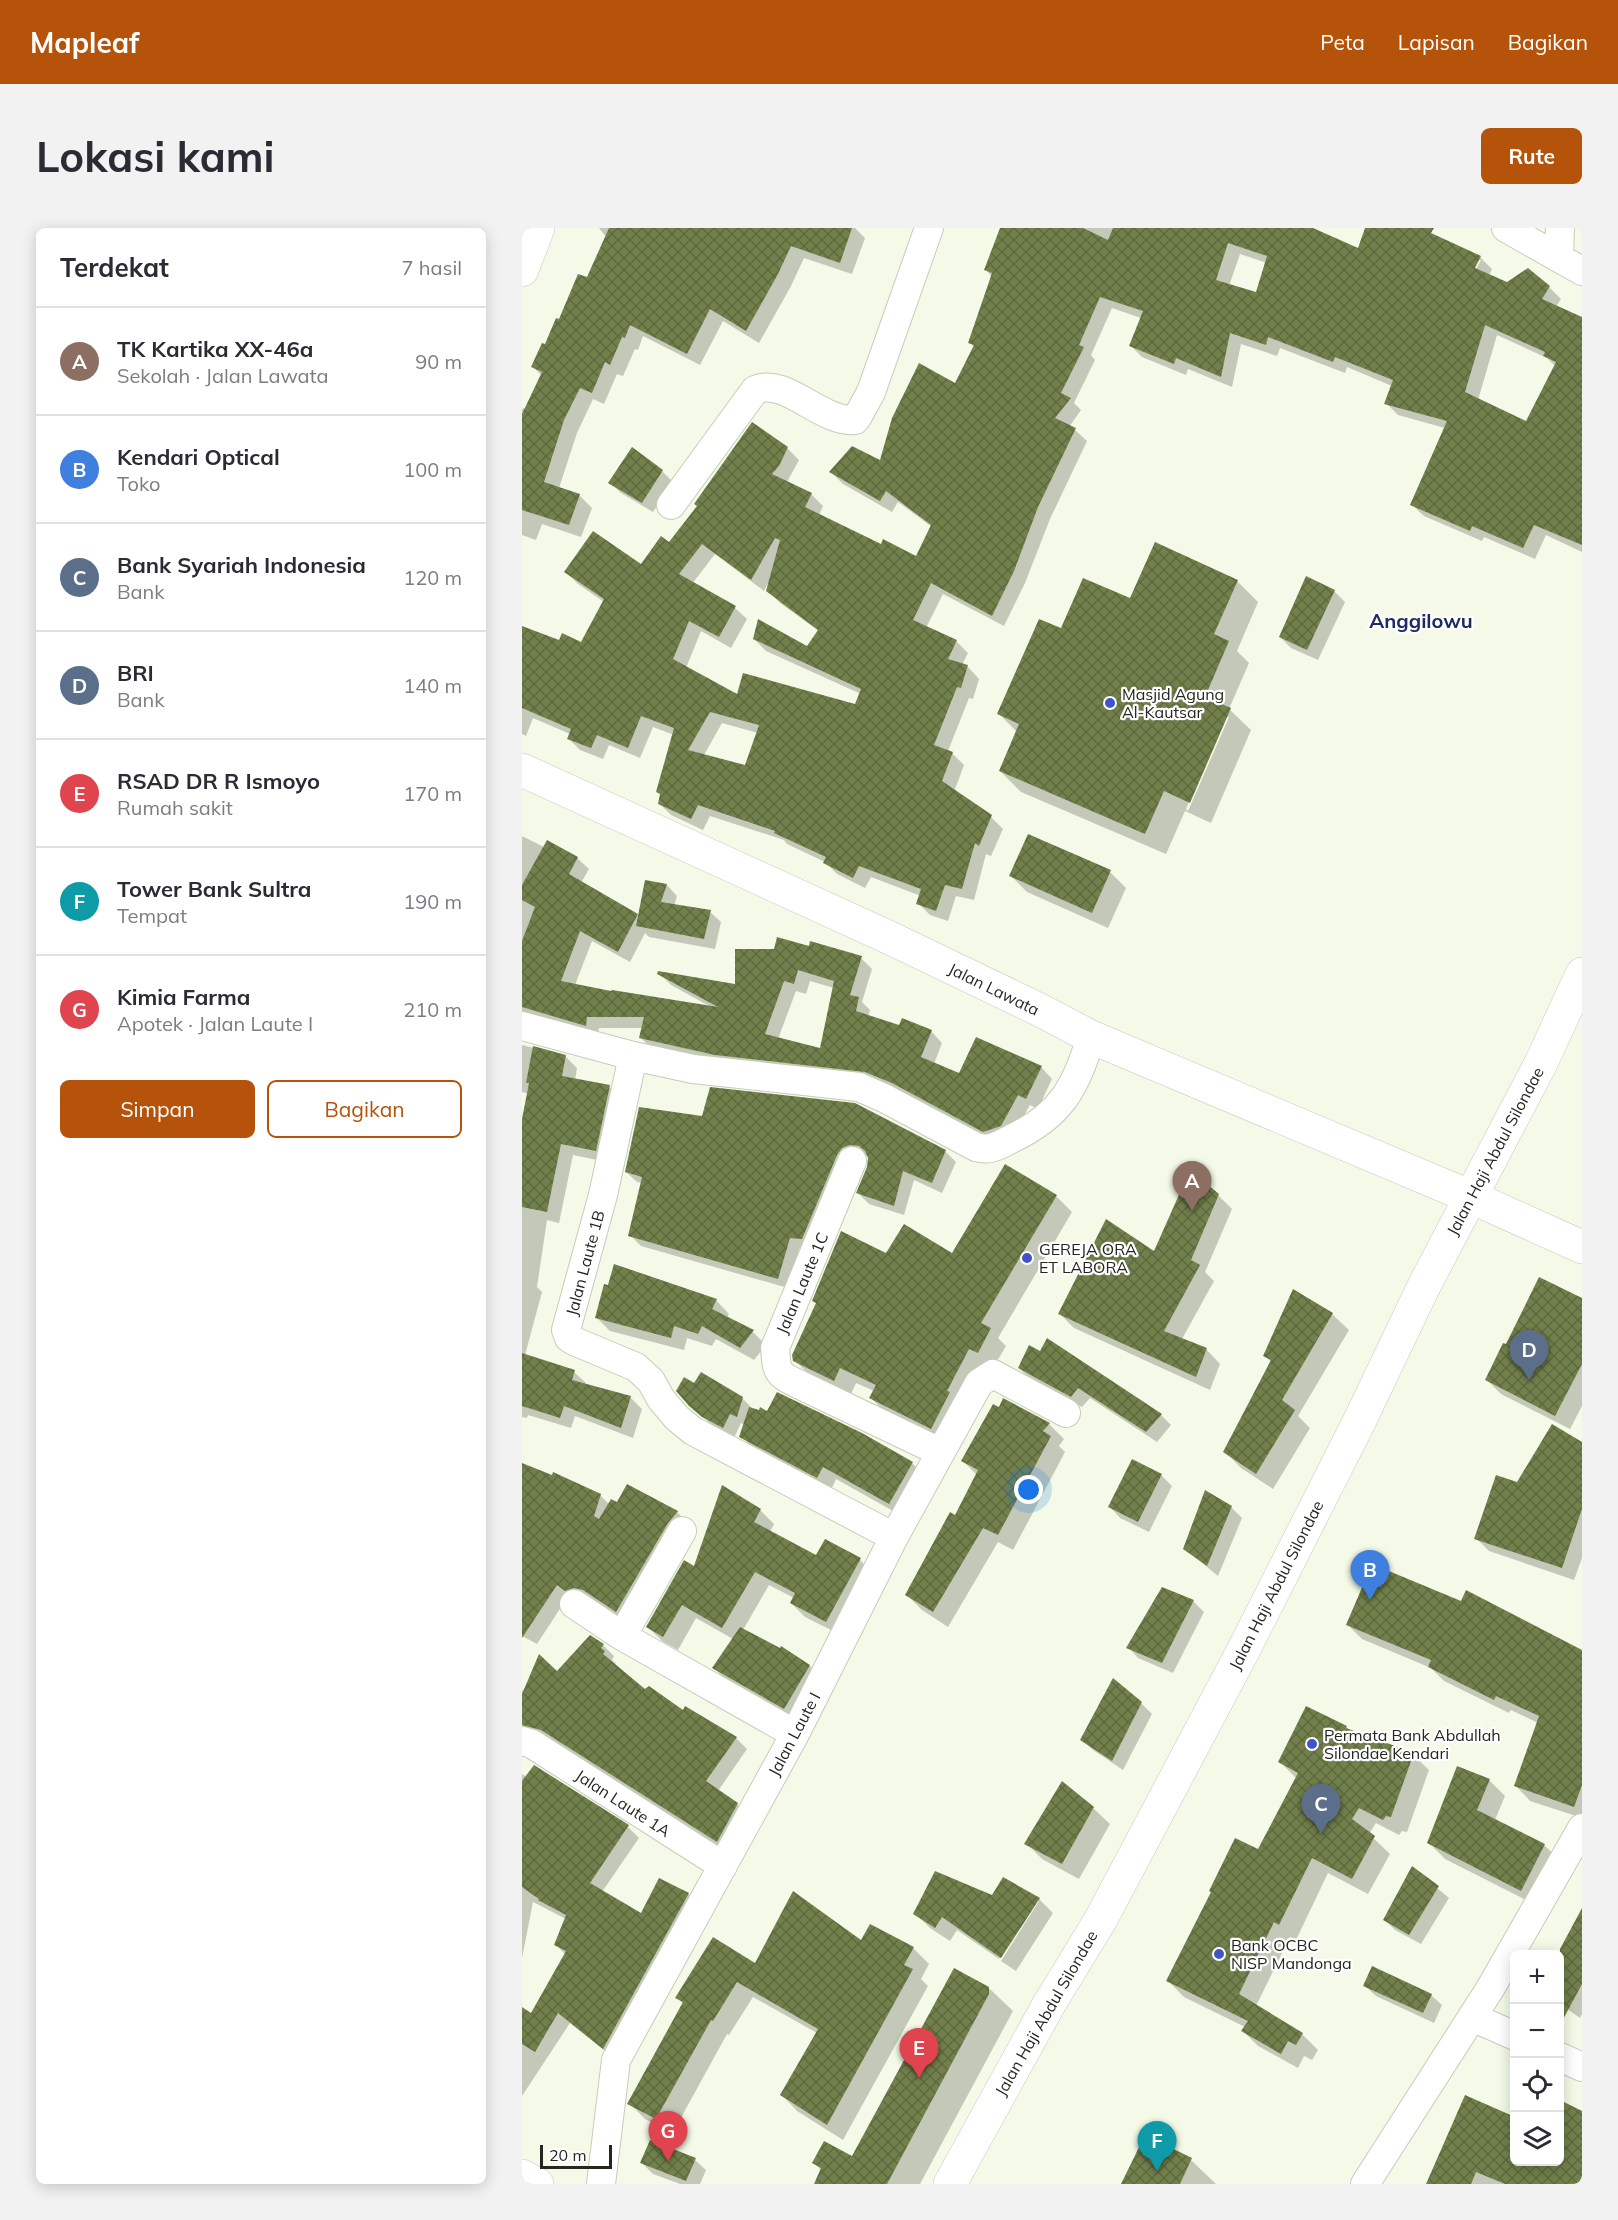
<!DOCTYPE html>
<html lang="id">
<meta charset="utf-8">
<style>
body{margin:0;font-family:Mulish,sans-serif;background:#f2f2f3;color:#2b2b33}
.controls{position:absolute;right:18px;bottom:18px;display:grid;overflow:hidden;border-radius:9px;box-shadow:0 3px 15px #0003}
.controls button{width:54px;height:54px;display:grid;place-items:center;padding:0;border:0;border-bottom:2px solid #e1e1e2;background:#fff;color:#2b2b33;font:30px sans-serif}
.scale{position:absolute;left:18px;bottom:15px;width:72px;box-sizing:border-box;padding-left:6px;border:3px solid #24261f;border-top:0;font-size:16px;line-height:21px;white-space:nowrap;color:#24261f;-webkit-text-stroke:4px #fff;paint-order:stroke}
.you{position:absolute;left:507px;top:1262px;width:21px;height:21px;margin:-15px;border:4px solid #fff;border-radius:50%;background:#1a73e8;box-shadow:0 0 0 9px #1a73e833}
.badge{display:grid;place-items:center;width:39px;height:39px;border-radius:50%;background:#b45309;color:#fff;font-size:20px;font-weight:700}
.pin{position:absolute;translate:-50% -50px;filter:drop-shadow(0 2px 3px #0008)}
.pin::after{content:'';position:absolute;top:32px;width:21px;height:18px;background:inherit;clip-path:polygon(0 0,100% 0,50% 100%)}
.list{margin:0;padding:0;list-style:none}
h2{display:flex;justify-content:space-between;align-items:center;height:78px;margin:0;padding:0 24px;font-size:26px}
h2 small{font-size:20px;font-weight:400;color:#7c7c81}
.list li{display:grid;grid-template-columns:39px 1fr auto;gap:18px;align-items:center;box-sizing:border-box;height:108px;padding:0 24px;border-top:2px solid #e1e1e2}
.list b{display:block;font-size:22px;white-space:nowrap}
.list p{margin:0;font-size:20px;white-space:nowrap;color:#7c7c81}
.list em{font-size:20px;font-style:normal;color:#7c7c81}
.actions{display:flex;gap:12px;padding:18px 24px}
.actions a{flex:1;padding:14px 0;border:2px solid #b45309;border-radius:9px;text-align:center;font-size:21px;color:#b45309}
.actions .main{background:#b45309;color:#fff}
.icon{flex:none;width:33px;height:33px;fill:none;stroke:currentColor;stroke-width:2;stroke-linecap:round;stroke-linejoin:round}
.map{position:relative;flex:none;width:1060px;height:1956px;overflow:hidden;border-radius:9px}
header{display:flex;align-items:center;gap:36px;box-sizing:border-box;height:84px;padding:0 30px;background:#b45309;color:#fff}
header strong{font-size:28px}
nav{display:flex;gap:33px;margin-inline-start:auto;font-size:21px}
.intro{display:flex;align-items:center;justify-content:space-between;box-sizing:border-box;height:144px;padding:0 36px}
h1{margin:0;font-size:42px}
.button{padding:15px 27px;border-radius:9px;background:#b45309;color:#fff;font-size:21px;font-weight:700}
main{display:flex;gap:36px;padding:0 36px}
aside{flex:1;background:#fff;border-radius:9px;box-shadow:0 3px 15px #0003}
.map>svg:first-child{display:block}
.shadow{fill:#0003;fill-rule:evenodd}
.building{fill:url(#building-cross-hatch);fill-rule:evenodd}
.lines{fill:none;stroke-linecap:round;stroke-linejoin:round}
.street-casing{stroke:#c6ccba;stroke-width:30}
.secondary-casing{stroke:#c6ccba;stroke-width:34}
.highway-casing{stroke:#c6ccba;stroke-width:34}
.street{stroke:#fff;stroke-width:28}
.secondary{stroke:#fff;stroke-width:33}
.highway{stroke:#fff;stroke-width:33}
.poi-dot{fill:#4054c8;stroke:#fff;stroke-width:2}
.labels{text-anchor:middle;dominant-baseline:central;stroke-width:4.5;stroke-linejoin:round;paint-order:stroke}
.poi-label{font-size:16px;fill:#24261f;stroke:#fff;text-anchor:start}
.street-label{font-size:16px;fill:#24261f;stroke:#fff}
.quarter-label{font-size:20px;font-weight:bold;fill:#202b64;stroke:#fff}
</style>
<header>
<strong>Mapleaf</strong>
<nav><a>Peta</a><a>Lapisan</a><a>Bagikan</a></nav>
</header>
<div class="intro"><h1>Lokasi kami</h1><a class="button">Rute</a></div>
<main>
<aside>
<h2>Terdekat<small>7 hasil</small></h2>
<ul class="list">
<li><span class="badge" style="background:#8d6e63">A</span><div><b>TK Kartika XX-46a</b><p>Sekolah · Jalan Lawata</p></div><em>90 m</em></li>
<li><span class="badge" style="background:#3f7fe0">B</span><div><b>Kendari Optical</b><p>Toko</p></div><em>100 m</em></li>
<li><span class="badge" style="background:#5c6f8a">C</span><div><b>Bank Syariah Indonesia</b><p>Bank</p></div><em>120 m</em></li>
<li><span class="badge" style="background:#5c6f8a">D</span><div><b>BRI</b><p>Bank</p></div><em>140 m</em></li>
<li><span class="badge" style="background:#e0444e">E</span><div><b>RSAD DR R Ismoyo</b><p>Rumah sakit</p></div><em>170 m</em></li>
<li><span class="badge" style="background:#0f9aa8">F</span><div><b>Tower Bank Sultra</b><p>Tempat</p></div><em>190 m</em></li>
<li><span class="badge" style="background:#e0444e">G</span><div><b>Kimia Farma</b><p>Apotek · Jalan Laute I</p></div><em>210 m</em></li>
</ul>
<div class="actions"><a class="main">Simpan</a><a>Bagikan</a></div>
</aside>
<div class="map">
<svg width="1060" height="1956" viewBox="0 0 1060 1956">
<defs>
<pattern id="building-cross-hatch" width="8" height="8" patternUnits="userSpaceOnUse" patternTransform="scale(1.5)"><rect width="8" height="8" fill="#72804b"/><path d="M0 0l8 8M0 8l8-8" fill="none" stroke="#5d693e"/></pattern>
</defs>
<rect width="100%" height="100%" fill="#f4fae7"/>
<path class="shadow" d="M77,0H333L343,10L330,46L282,30L269,58L237,115L201,93L178,137L121,108L116,122L113,121L101,148L95,146L82,176L71,171L55,205L37,260L57,267L70,280L59,309L20,296L14,312L0,307V182L1,180L4,181L20,148L11,139L38,93L66,51L84,9Z
M480,0H790L837,22L845,0H897L958,29L970,41L967,48L985,56L1027,59L1039,71L1034,79L1060,91V324L1024,307L1013,331L962,309L960,313L902,288L890,277L923,200L876,187L864,175L870,158L825,139L823,145L758,120L755,128L719,116L710,159L666,141L664,147L620,129L608,117L619,90L590,80L569,127L573,132L552,175L559,182L547,199L553,202L565,213L528,291L503,355L482,398L421,366L404,400L434,413L446,425L440,437L446,439L457,451L451,471L447,470L426,523L430,525L442,537L432,564L469,589L481,601L469,628L464,626L452,672L434,668L426,693L408,687L396,675L399,668L349,649L343,660L315,646L303,634L265,616L262,612L188,588L181,602L149,587L137,575L139,567L135,564L152,507L131,499L118,530L87,517L81,531L58,522L47,511L48,506L11,490L4,508L0,506V401L38,413L60,416L82,374L56,356L44,344L120,338L265,220L277,232L265,254L289,266L301,278L297,287L359,318L394,330L410,299L376,274L370,284L321,256L309,244L359,235L434,157L453,120L448,115L470,49L464,42ZM718,26L745,35L735,66L707,58ZM956,32H959L951,47L949,46ZM975,107L1025,130L1034,139L1004,195L956,172ZM193,326L242,363L247,353L246,362L258,375L297,403L286,420L232,411L244,423L339,466L334,477L216,468L164,440L179,403L209,420L225,391L213,380L170,356ZM200,495L236,505L224,539L182,527Z
M140,243L151,254L131,284L99,265L88,255Z
M715,353L736,374L715,423L727,435L707,481L729,502L689,595L663,583L644,626L499,564L478,543L495,504L477,486L540,402ZM704,489H707L666,583L664,581Z
M812,363L823,374L796,432L769,420L758,409Z
M0,608L22,619L55,630L67,641L59,655L118,689L124,653L145,657L155,668L152,678L188,684L199,694L193,721L127,709L123,705L108,734L70,713L53,757L91,765L189,779L149,757L137,745L214,757L288,719L339,730L350,741L340,774L348,782L346,789L378,799L409,803L420,815L412,836L438,847L519,839L530,851L516,881L508,877L490,909L474,914L383,866L130,821L119,810L121,800H77L75,809L0,797ZM288,753L312,760L299,822L256,811L274,763L284,766Z
M588,644L604,660L586,700L505,664L488,647Z
M0,817L43,828L55,840L53,852L87,859L99,870L85,934L51,927L37,995L25,992L15,1059L20,1064L3,1127L52,1144L64,1155L63,1157L108,1169L120,1181L111,1210L53,1188L49,1200L6,1187L5,1190L0,1189V899L7,866L0,864Z
M118,880L423,923L434,934L420,965L392,952L382,987L347,976L336,965L347,940V928L340,927L290,1021L278,1019L266,1060L119,1018L108,1007L120,955L115,954L104,944Z
M696,967L710,981L683,1044L692,1053L660,1111L684,1121L698,1136L688,1162L552,1100L538,1086L633,1025Z
M534,968L550,984L476,1110L484,1118L426,1216L365,1186L349,1170L352,1163L334,1155L328,1168L289,1148L272,1132L365,1027H431Z
M1017,1051L1060,1072V1178L1048,1201L979,1166L965,1152L984,1118Z
M772,1063L810,1086L827,1102L776,1188L788,1200L751,1261L719,1240L702,1223L749,1134L743,1128Z
M194,1072L207,1086L205,1090L231,1104L244,1117L232,1132L194,1111L190,1118L165,1110L162,1122L88,1103L75,1090Z
M518,1125L639,1187L649,1197L635,1214L568,1170L560,1179L508,1151L497,1140Z
M173,1158L220,1170L232,1182L390,1235L403,1248L380,1288L314,1251L309,1262L232,1221L219,1208L223,1197L219,1195L212,1210L193,1200L168,1177Z
M482,1172L527,1196L542,1211L537,1218L543,1224L491,1322L476,1314L426,1399L400,1382L385,1367L434,1290L455,1247L441,1233Z
M1030,1198L1060,1216V1330L1052,1352L967,1323L954,1310L995,1256Z
M0,1236L78,1267L87,1276H96L155,1284L166,1295L106,1395L74,1373L47,1367L15,1416L0,1408Z
M639,1247L650,1258L627,1304L598,1290L588,1279Z
M709,1279L720,1290L696,1348L662,1320Z
M238,1282L252,1296L248,1304L295,1329L338,1332L352,1346L319,1407L283,1389L269,1375L272,1370L247,1357L221,1402L259,1422L260,1420L288,1438L298,1449L273,1490L203,1451L192,1440L211,1411L174,1390L156,1422L140,1413L126,1399L173,1340Z
M671,1373L682,1384L651,1445L616,1430L606,1419Z
M826,1397L1049,1418L1060,1428V1590L1008,1573L994,1558L1016,1495L989,1482L987,1485L922,1453L909,1440L840,1411Z
M81,1417L92,1428L90,1432L94,1436L92,1437L123,1463L214,1510L225,1521L196,1563L215,1576L227,1588L207,1625L0,1507V1462L3,1464Z
M619,1475L630,1486L601,1542L571,1522L560,1512Z
M824,1499L828,1503L891,1527L907,1542L885,1604L880,1603L877,1607L854,1595L847,1606L868,1626L846,1666L806,1645L774,1712L768,1709L734,1778L780,1806L796,1822L790,1832L782,1828L776,1840L736,1818L721,1803L723,1799L662,1769L646,1753L736,1623L774,1550L758,1534Z
M0,1546L68,1586L106,1599L117,1610L80,1664L119,1687L166,1666L178,1678L93,1831L48,1795L0,1868V1781L9,1787L44,1727L34,1717L44,1691L11,1674L0,1730Z
M967,1552L983,1568L973,1592L1022,1617L1039,1633L1016,1678L923,1631L907,1615Z
M541,1556L571,1580L588,1596L557,1651L520,1631L504,1615Z
M891,1640L927,1670L899,1716L873,1702L862,1691Z
M470,1669L517,1671L531,1685L494,1743L479,1733L517,1673H514L477,1731L435,1702L428,1713L408,1700L393,1685Z
M1060,1688V1786L1058,1790L1038,1776L1036,1726Z
M340,1714L391,1720L407,1736L399,1751L406,1758L321,1912L275,1883L260,1867L295,1805L231,1769L207,1807L205,1806L150,1906L123,1891L107,1875L161,1776L155,1769L234,1737Z
M432,1742L469,1762L491,1783L398,1956H293L300,1943L292,1935L331,1930Z
M843,1758L909,1767L920,1777L912,1795L854,1768Z
M993,1873V1934H1038V1874L1060,1885V1956H906L987,1888Z
M624,1909L669,1932L694,1956H601Z
M173,1932L184,1942L178,1956H158L131,1946L120,1935Z"/>
<path class="building" d="M87,0H330L318,35L269,18L256,46L224,103L188,81L165,126L108,97L103,110L100,109L88,137L83,134L70,165L58,160L42,192L22,254L58,266L47,297L0,282V186L20,144L9,139L20,115L23,116L34,90L37,91L56,46L65,49Z
M478,0H561L586,12L591,0H791L836,20L843,0H912L909,5L959,28L953,40L985,54L1006,40L1028,58L1020,71L1060,89V317L1012,297L1001,320L950,298L948,303L888,277L925,193L862,176L871,152L813,129L811,134L746,109L744,117L708,105L699,149L654,130L652,136L607,118L621,83L578,69L557,117L562,119L539,165L549,170L533,190L554,200L516,279L492,343L470,388L409,355L391,392L435,412L426,431L446,437L439,460L435,459L412,517L431,524L420,553L470,587L457,618L453,615L440,661L423,657L414,683L394,676L399,661L337,638L331,650L301,635L304,629L252,605L253,603L176,577L169,591L136,576L138,566L134,564L152,500L119,488L106,520L75,507L69,520L45,511L49,501L0,480V398L37,412L40,405L59,414L82,371L42,344L71,303L119,336L139,308L147,314L175,278L172,276L230,194L266,219L257,238L250,246L290,265L283,279L359,316L361,311L394,328L409,297L364,263L358,273L307,244L330,218L358,232L370,190L397,135L433,155L452,117L446,115L470,45L462,42ZM706,15L745,28L734,64L694,52ZM963,97L1023,124L1021,128L1034,134L1004,193L943,164ZM253,310L258,312L244,363L296,402L285,418L236,391L231,411L339,461L333,476L221,445L215,466L151,431L167,393L197,409L214,378L157,346L180,316L229,352ZM188,484L237,497L223,537L166,522Z
M110,219L141,242L120,275L86,255Z
M633,314L716,352L692,406L707,413L683,469L709,480L668,575L642,563L623,606L477,543L497,496L475,486L517,391L539,400L561,350L608,370Z
M784,348L813,362L785,422L757,409Z
M506,606L589,642L570,685L487,648Z
M25,612L56,629L47,646L116,686L96,724L58,703L39,753L89,763L90,762L196,779L135,746L136,743L213,756V721H252L255,709L287,718L288,713L340,728L328,767L337,769L334,783L377,797L380,790L410,802L399,829L437,845L454,809L520,838L504,871L496,867L479,898L461,904L370,855L343,844L193,827L117,810L122,789H65L64,798L0,779V713L13,679L0,672V657ZM276,742L312,753L298,820L243,806L262,753L272,756Z
M123,652L145,656L139,674L189,682L182,711L114,698Z
M11,818L44,827L40,848L88,857L74,923L39,916L25,984L0,979V891L7,855H4Z
M188,859L333,875L424,922L410,955L381,943L372,978L334,965L345,939L346,930L343,923L337,918L328,917L320,920L315,927L280,1011L268,1010L256,1051L106,1008L120,949L103,944L117,879L180,888Z
M483,936L535,967L459,1095L469,1100L456,1125L447,1121L425,1163L428,1164L409,1201L347,1170L354,1157L318,1140L312,1153L271,1133L270,1127L294,1075L290,1073L319,1003L364,1025L382,996L430,1025Z
M668,942L697,966L669,1032L678,1037L642,1103L685,1120L674,1149L536,1086L584,991L632,1023Z
M92,1036L195,1071L190,1081L232,1102L218,1120L180,1098L176,1106L152,1098L149,1110L73,1090L82,1056L86,1057Z
M1017,1049L1060,1070V1136L1033,1188L963,1152L981,1115L984,1116Z
M771,1061L811,1085L760,1172L773,1182L734,1246L701,1224L749,1132L741,1128Z
M525,1110L640,1186L624,1204L556,1160L549,1169L496,1140L507,1117L518,1123Z
M0,1125L53,1142L50,1152L109,1168L99,1200L42,1178L38,1190L0,1178Z
M179,1144L221,1169L215,1189L208,1186L201,1200L180,1189L167,1178L154,1163L162,1149L172,1155Z
M255,1164L340,1205L391,1234L367,1276L301,1239L295,1250L217,1209L227,1179L237,1182L238,1179L245,1183Z
M481,1170L528,1195L521,1203L529,1208L476,1307L461,1300L411,1384L383,1367L428,1284L433,1287L456,1242L439,1233L471,1176L477,1179Z
M1030,1196L1060,1214V1281L1040,1340L952,1311L974,1247L995,1254Z
M610,1231L640,1246L616,1294L586,1279Z
M0,1235L30,1247L31,1244L79,1266L72,1288L77,1291L89,1271L95,1274L105,1256L156,1283L146,1295L94,1384L61,1362L52,1360L43,1363L35,1357L0,1410Z
M200,1257L239,1281L232,1294L294,1327L303,1311L339,1330L304,1394L268,1375L273,1365L233,1344L200,1400L160,1377L141,1409L124,1399L162,1332L172,1338Z
M683,1262L710,1278L685,1338L661,1321Z
M850,1336L939,1373L944,1362L1060,1422V1557L1052,1579L992,1558L1017,1488L974,1468L972,1472L906,1439L909,1432L824,1397Z
M640,1359L672,1372L640,1435L604,1420Z
M218,1399L258,1420L259,1418L288,1437L262,1481L190,1440Z
M68,1407L82,1416L79,1420L83,1423L81,1426L123,1461L127,1458L161,1482L163,1478L215,1509L184,1553L216,1575L195,1614L19,1502L0,1497V1466L17,1426L35,1443Z
M591,1450L620,1474L590,1533L558,1512Z
M784,1478L825,1498L824,1500L892,1525L869,1589L864,1588L861,1592L837,1580L830,1591L853,1608L830,1651L790,1630L757,1697L752,1694L717,1766L781,1805L774,1817L766,1813L759,1826L719,1803L726,1793L644,1753L689,1664L687,1663L713,1610L736,1621L776,1545L756,1534Z
M12,1537L107,1597L68,1655L119,1685L137,1650L167,1665L81,1821L36,1785L13,1824L0,1816V1779L9,1785L44,1723L32,1717L44,1687L16,1672L17,1671L0,1659V1553Z
M935,1538L968,1551L955,1582L1023,1616L999,1663L905,1615Z
M540,1553L572,1579L540,1636L502,1616Z
M890,1638L917,1658L887,1707L861,1692Z
M413,1643L470,1667L481,1649L518,1670L479,1730L420,1689L413,1700L391,1686Z
M271,1663L339,1712L348,1696L392,1719L382,1737L391,1741L305,1897L258,1867L296,1801L215,1754L191,1793L189,1792L134,1891L105,1876L161,1774L153,1770L191,1709L233,1735Z
M1060,1680V1756L1038,1797V1721Z
M850,1738L910,1766L901,1785L841,1758Z
M432,1740L467,1759V1766L365,1956H292L299,1940L290,1935L302,1913L330,1928Z
M943,1867L993,1889V1934H1038V1872L1060,1883V1948L1057,1956H983L954,1944L949,1956H904Z
M623,1907L670,1930L658,1956H599Z
M128,1912L174,1930L164,1953L118,1935Z"/>
<g class="lines">
<g class="street-casing">
<path id="street" d="M984,0L1060,43
M1037,29L1038,0
M149,277L233,162C263,148 299,195 333,192L336,188L349,164L407,0
M0,798L111,828L171,841L337,859L362,870L454,919C468,923 476,918 489,911C538,888 554,860 569,809
M111,828L81,967L44,1102L47,1110L52,1113L114,1139L129,1153L139,1171L155,1190L171,1203L372,1309
M330,933L253,1120C255,1138 252,1144 270,1153L418,1224
M52,1376L100,1408L273,1506
M100,1408L160,1303
M0,1513L10,1516L201,1638
M950,1789L993,1808
M1038,1829L1060,1839
M79,1956L94,1832L273,1506L372,1309L457,1155L471,1146L544,1185
M843,1956L968,1761L1060,1600"/>
</g>
<g class="secondary-casing">
<path id="secondary" d="M0,42L16,0
M0,542L366,709L520,783L569,809L949,969L1060,1019
M0,1948L15,1956"/>
</g>
<g class="highway-casing">
<path id="highway" d="M428,1956L526,1778L579,1691L721,1423L837,1194L902,1058L1019,835L1060,746"/>
</g>
<use href="#street" class="street"/>
<use href="#secondary" class="secondary"/>
<use href="#highway" class="highway"/>
</g>
<g class="poi-dot">
<circle cx="588" cy="475" r="6"/>
<circle cx="505" cy="1030" r="6"/>
<circle cx="790" cy="1516" r="6"/>
<circle cx="697" cy="1726" r="6"/>
</g>
<g class="labels">
<g class="poi-label">
<text x="600" y="466">Masjid Agung<tspan x="600" dy="18">Al-Kautsar</tspan></text>
<text x="517" y="1021">GEREJA ORA<tspan x="517" dy="18">ET LABORA</tspan></text>
<text x="802" y="1507">Permata Bank Abdullah<tspan x="802" dy="18">Silondae Kendari</tspan></text>
<text x="709" y="1717">Bank OCBC<tspan x="709" dy="18">NISP Mandonga</tspan></text>
</g>
<g class="street-label">
<text transform="translate(472 761) rotate(26)">Jalan Lawata</text>
<text transform="translate(973 923) rotate(-62)">Jalan Haji Abdul Silondae</text>
<text transform="translate(63 1035) rotate(-75)">Jalan Laute 1B</text>
<text transform="translate(280 1055) rotate(-67)">Jalan Laute 1C</text>
<text transform="translate(754 1357) rotate(-63)">Jalan Haji Abdul Silondae</text>
<text transform="translate(272 1506) rotate(-62)">Jalan Laute I</text>
<text transform="translate(101 1575) rotate(33)">Jalan Laute 1A</text>
<text transform="translate(524 1785) rotate(-60)">Jalan Haji Abdul Silondae</text>
</g>
<g class="quarter-label">
<text x="899" y="392">Anggilowu</text>
</g>
</g>
</svg>
<div class="controls">
<button>+</button>
<button>−</button>
<button><svg class="icon" aria-label="locate" viewBox="0 0 24 24"><circle cx="12" cy="12" r="6"/><path d="M12 2v4M12 18v4M2 12h4M18 12h4"/></svg></button>
<button><svg class="icon" aria-label="layers" viewBox="0 0 24 24"><path d="M12 4l9 5-9 5-9-5zM3 14l9 5 9-5"/></svg></button>
</div>
<div class="scale">20 m</div>
<div class="you"></div>
<div class="pin badge" style="left:670px;top:983px;background:#8d6e63">A</div>
<div class="pin badge" style="left:848px;top:1372px;background:#3f7fe0">B</div>
<div class="pin badge" style="left:799px;top:1606px;background:#5c6f8a">C</div>
<div class="pin badge" style="left:1007px;top:1152px;background:#5c6f8a">D</div>
<div class="pin badge" style="left:397px;top:1850px;background:#e0444e">E</div>
<div class="pin badge" style="left:635px;top:1943px;background:#0f9aa8">F</div>
<div class="pin badge" style="left:146px;top:1933px;background:#e0444e">G</div>
</div>
</main>
